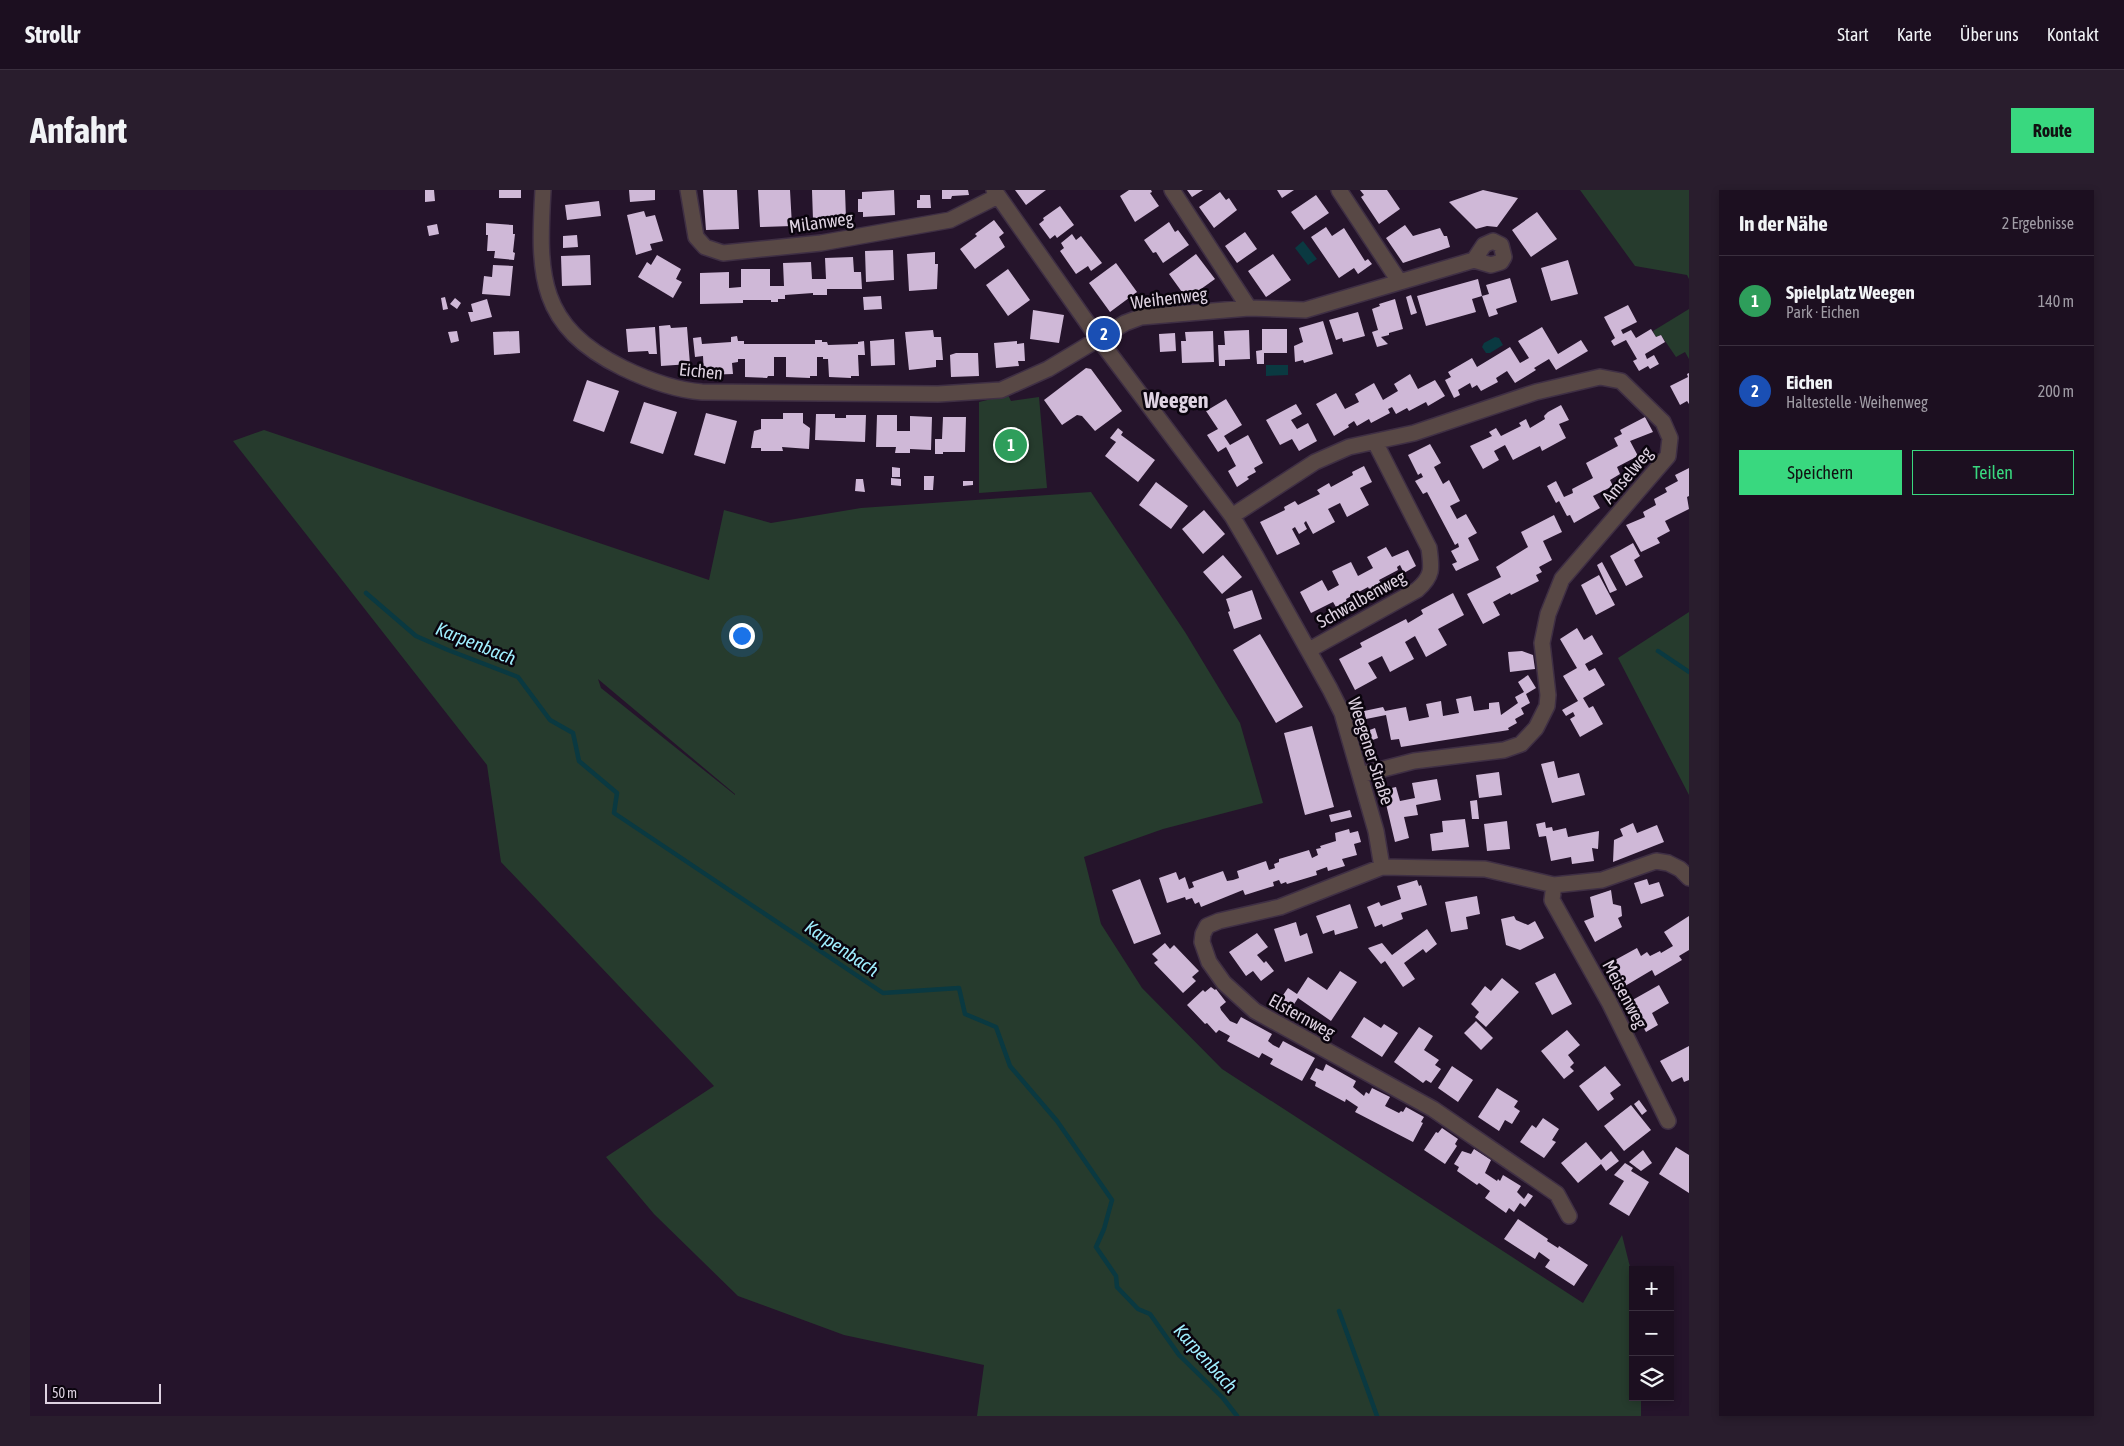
<!DOCTYPE html>
<html lang="de">
<meta charset="utf-8">
<style>
body{margin:0;font-family:"Asap Condensed",sans-serif;background:#291d2d;color:#f1f3f6}
.controls{position:absolute;right:15px;bottom:15px;display:grid;overflow:hidden;border-radius:0px;box-shadow:0 2px 8px #0003}
.controls button{width:45px;height:45px;display:grid;place-items:center;padding:0;border:0;border-bottom:1px solid #3a2f3e;background:#1c0f20;color:#f1f3f6;font:25px sans-serif}
.scale{position:absolute;left:15px;bottom:12px;width:116px;box-sizing:border-box;padding-left:5px;border:2px solid #ded2e1;border-top:0;font-size:14px;line-height:18px;white-space:nowrap;color:#ded2e1;-webkit-text-stroke:4px #0a040d;paint-order:stroke}
.you{position:absolute;left:711px;top:445px;width:18px;height:18px;margin:-12px;border:4px solid #fff;border-radius:50%;background:#1a73e8;box-shadow:0 0 0 8px #1a73e833}
.badge{display:grid;place-items:center;width:32px;height:32px;border-radius:50%;background:#39d87f;color:#fff;font-size:16px;font-weight:700}
.pin{position:absolute;translate:-50% -50%;border:2px solid #fff;box-shadow:0 1px 5px #0006}
.list{margin:0;padding:0;list-style:none}
h2{display:flex;justify-content:space-between;align-items:center;height:65px;margin:0;padding:0 20px;font-size:21px}
h2 small{font-size:16px;font-weight:400;color:#a09ca5}
.list li{display:grid;grid-template-columns:32px 1fr auto;gap:15px;align-items:center;box-sizing:border-box;height:90px;padding:0 20px;border-top:1px solid #3a2f3e}
.list b{display:block;font-size:19px;white-space:nowrap}
.list p{margin:0;font-size:16px;white-space:nowrap;color:#a09ca5}
.list em{font-size:16px;font-style:normal;color:#a09ca5}
.actions{display:flex;gap:10px;padding:15px 20px}
.actions a{flex:1;padding:11px 0;border:1px solid #39d87f;border-radius:0px;text-align:center;font-size:18px;color:#39d87f}
.actions .main{background:#39d87f;color:#111}
.icon{flex:none;width:28px;height:28px;fill:none;stroke:currentColor;stroke-width:2;stroke-linecap:round;stroke-linejoin:round}
.map{position:relative;flex:none;width:1659px;height:1226px;overflow:hidden;border-radius:0px}
header{display:flex;align-items:center;gap:30px;box-sizing:border-box;height:70px;padding:0 25px;background:#1c0f20;border-bottom:1px solid #3a2f3e}
header strong{font-size:24px}
nav{display:flex;gap:28px;margin-inline-start:auto;font-size:18px}
.intro{display:flex;align-items:center;justify-content:space-between;box-sizing:border-box;height:120px;padding:0 30px}
h1{margin:0;font-size:35px}
.button{padding:12px 22px;border-radius:0px;background:#39d87f;color:#111;font-size:18px;font-weight:700}
main{display:flex;gap:30px;padding:0 30px}
aside{flex:1;background:#1c0f20;border-radius:0px;box-shadow:0 2px 8px #0003}
.map>svg:first-child{display:block}
.green{fill:#263b2d;fill-rule:evenodd}
.water{fill:#0a3941}
.lines{fill:none;stroke-linecap:round;stroke-linejoin:round}
.stream{stroke:#0a3941;stroke-width:4.5}
.building{fill:#cfb8d7}
.minor-casing{stroke:#3f2f44;stroke-width:18}
.minor{stroke:#584845;stroke-width:15}
.labels{text-anchor:middle;dominant-baseline:central;stroke-width:5;stroke-linejoin:round;paint-order:stroke}
.street-label{font-size:18px;fill:#ded2e1;stroke:#0a040d}
.water-label{font-size:19px;font-style:italic;fill:#a0efff;stroke:#0a040d}
.district-label{font-size:22px;font-weight:bold;fill:#ded2e1;stroke:#0a040d}
</style>
<header>
<strong>Strollr</strong>
<nav><a>Start</a><a>Karte</a><a>Über uns</a><a>Kontakt</a></nav>
</header>
<div class="intro"><h1>Anfahrt</h1><a class="button">Route</a></div>
<main>
<div class="map">
<svg width="1659" height="1226" viewBox="0 0 1659 1226">
<rect width="100%" height="100%" fill="#25142b"/>
<path class="green" d="M1550,0H1659V89L1657,85L1605,76Z
M1659,119V169L1655,162L1646,167L1631,145L1626,147L1623,141Z
M978,205L981,211L1009,207L1017,298L949,303V212Z
M234,240L679,390L694,320L741,333L831,318L1061,302L1155,442L1210,533L1233,613L1133,639L1054,667L1071,734L1112,798L1192,879L1553,1113L1592,1045L1603,1089V1207H1611V1226H947L954,1175L814,1145L708,1106L624,1024L576,967L684,896L471,672L457,575L203,251ZM568,489L705,604V605L571,498Z
M1659,422V605L1588,468Z"/>
<path class="water" d="M1273,51L1287,69L1278,75L1265,58Z
M1465,147L1469,148L1473,155L1460,163H1456L1452,157L1454,153Z
M1236,175H1258V185L1236,186Z"/>
<g class="lines">
<path class="stream" d="M336,403L386,446L418,460L488,487L520,530L543,543L549,571L587,603L584,623L853,803L929,798L935,824L966,837L980,876L1027,931L1082,1010L1074,1039L1066,1057L1086,1086L1087,1097L1108,1119L1120,1124L1149,1165L1193,1208L1207,1226
M1628,461L1659,482
M1309,1121L1347,1226"/>
</g>
<path class="building" d="M395,0H404L405,11L395,12Z
M469,0H491V8H469Z
M599,0H625V10L600,12Z
M673,0H707L709,39L676,40Z
M728,0H760L762,36L730,37Z
M782,0H815L816,29L783,30Z
M864,0L865,25L833,27V22H828V9H832V2Z
M912,0H938L939,5L922,6L921,9H912Z
M985,0H1016L996,15Z
M1099,0H1121L1122,2L1120,3L1129,16L1105,32L1090,6Z
M1157,0H1173L1162,7Z
M1247,0H1264L1252,8Z
M1330,0H1357L1370,19L1349,34L1331,7L1334,5Z
M1453,0L1488,8L1467,37L1457,36L1446,39L1419,12Z
M1190,2L1196,10L1199,8L1207,20L1184,38L1169,17Z
M890,5H900L901,18H887V10H890Z
M1286,5L1299,23L1274,40L1261,22Z
M569,11L571,26L537,30L535,15Z
M1030,16L1044,35L1027,48L1025,45L1020,49L1009,34L1014,30L1013,28Z
M614,21L616,27L625,25L633,51L620,54L622,60L606,65L597,25Z
M1507,22L1527,49L1501,67L1482,40Z
M964,30L974,43L969,47L975,57L945,79L930,59L947,46L945,44Z
M1139,32L1145,42L1148,40L1159,55L1133,73L1126,62L1123,63L1114,50Z
M456,33L483,35V44H485L483,62L485,63L484,70L464,68L465,61H457L458,45H456Z
M407,34L409,44L399,46L397,36Z
M1375,35L1383,46L1410,38L1414,46H1417L1420,57L1373,73L1356,48Z
M1296,37L1302,46L1314,38L1335,71L1338,69L1342,74L1328,84L1324,78L1309,88L1281,47Z
M1215,42L1227,59L1207,73L1195,56Z
M1042,44L1046,50L1051,46L1072,73L1061,81L1058,76L1046,84L1030,61L1034,58L1031,53Z
M547,45L548,57L533,58V46Z
M863,60L864,90L836,92L835,61Z
M905,62V74H908L907,99L879,101L877,64Z
M1166,64L1185,89L1157,109L1139,84Z
M1243,64L1261,90L1236,107L1218,81Z
M560,65L561,95L532,96L531,66Z
M627,65L651,79L646,89L652,92L643,108L608,87L617,72L621,75Z
M823,67L824,82H831L832,99H797V105H783V103L755,105V109H748V112H741V110H713V113L670,114V83L699,82V98L711,97V79H740V96H754L753,73L781,72L782,89H796L795,68Z
M1538,70L1548,104L1521,111L1511,78Z
M1086,73L1107,102L1080,122L1059,93Z
M463,75L483,76L480,106L452,104L454,86L462,87Z
M978,79L1000,110L978,126L956,95Z
M1480,88L1487,112L1466,119L1468,124L1459,127L1452,106L1459,104L1456,95Z
M1448,89L1452,106L1442,109L1446,122L1396,136L1387,106Z
M1381,105L1387,123L1381,125L1376,107Z
M851,106L852,119L834,120L833,107Z
M415,107L418,119L413,120L411,108Z
M425,108L431,113L427,119L420,114Z
M457,109L462,127L441,132L438,122H443L441,114Z
M1365,109L1373,139L1359,143V145L1351,147L1358,154L1347,157L1342,142L1348,140L1342,119L1350,116L1349,114Z
M1598,115L1607,132L1591,140L1593,144L1601,140L1606,148L1621,139L1626,147L1631,145L1635,152L1615,164L1617,169L1624,165L1629,174L1620,179L1618,176L1609,181L1603,171L1607,169L1596,150L1584,156L1581,151L1585,148L1574,127Z
M1003,120L1034,125L1029,153L1000,149Z
M1328,122L1335,146L1313,152L1312,148L1306,150L1299,130Z
M1293,131L1303,164L1274,173L1273,170L1265,172L1264,156L1273,152L1269,138Z
M640,135L641,138L657,137L660,174L631,176L629,136Z
M625,137L627,164H619L618,161L598,162L596,139Z
M1512,137L1528,164L1551,150L1558,161L1526,180L1519,169L1504,178L1506,180L1485,193L1477,181L1466,188L1468,192L1451,201L1447,195L1442,198L1440,193L1428,200L1430,205L1424,208L1415,190L1421,187L1418,182L1442,168L1447,177L1480,157L1490,173L1499,168L1488,151Z
M1232,139H1257V163H1234V174H1227L1226,161L1232,160Z
M903,140L904,147H911L913,170H906V177L879,180L875,142Z
M1219,140L1220,169L1195,170V176H1189L1188,155H1195L1194,141Z
M427,141L429,151L421,153L418,142Z
M489,141L490,163L464,165L463,142Z
M1183,141L1184,172L1152,173L1151,151H1156L1155,142Z
M1145,143L1146,161L1130,162L1129,144Z
M707,146L708,151H714V154H785V150H792V152H797L798,155L828,154V152L834,151L835,165H828L829,186H821V188L799,187L798,169H793V167H787V186H780V188L756,187V167H744V186H738L737,188L715,187V169H708V172L702,173L703,184L674,185L673,166L665,167L663,148L671,147L672,154L701,152V147Z
M864,149L865,175L841,176L840,151Z
M987,151V154L994,153L995,171H988L989,176L966,178L964,153Z
M926,163H948L949,186L921,187L920,165Z
M1056,178L1061,179L1092,221L1065,241L1052,226L1047,225L1032,235L1014,210Z
M1659,183V214L1657,211L1650,215L1640,196L1658,187L1657,184Z
M1380,184L1388,199L1405,190L1415,206L1398,216L1396,212L1379,221L1377,218L1366,224L1362,217L1358,219L1360,223L1341,233L1339,229L1327,236L1324,231L1318,235L1319,237L1304,246L1286,214L1306,203L1315,219L1329,212L1325,204L1344,193L1353,210L1368,201L1364,194Z
M557,190L589,201L574,242L543,231Z
M1196,209L1212,235L1194,246L1200,255L1218,245L1233,273L1224,278L1226,282L1217,287L1219,289L1207,297L1198,281L1206,276L1196,257L1188,262L1177,245L1188,239L1176,221Z
M614,212L647,222L633,264L600,253Z
M1266,214L1272,224L1261,230L1267,239L1278,233L1287,251L1269,261L1262,249L1250,255L1236,230Z
M1531,215L1539,230L1529,234L1536,248L1512,261L1510,256L1483,270L1475,255L1464,261L1469,270L1453,279L1440,256L1462,246L1459,242L1466,238L1471,246L1491,236L1489,233L1496,229L1500,238L1515,229L1514,226L1518,222Z
M676,223L707,231L695,274L664,265Z
M753,223H773V233L780,238L779,259L752,257L753,261H731V258H721L724,241L731,239V229H753Z
M786,224H805V228H816V225H836L835,252L785,250Z
M847,225H867V241H880V226L902,227L901,260L880,259V263H865L866,257H846Z
M913,227H936L935,262H913V264H905V249H912Z
M1615,227L1623,242L1600,251L1608,266L1587,277L1590,284L1580,290L1583,296L1563,306L1570,318L1544,333L1540,325L1537,326L1529,311L1526,313L1517,296L1526,291L1534,307L1543,303L1542,299L1563,288L1556,273L1588,256L1584,248L1592,244L1590,240Z
M1088,238L1093,242L1091,245L1125,270L1108,292L1075,266L1086,252L1080,248Z
M1400,254L1411,273L1404,277L1413,294L1419,290L1430,311L1420,316L1427,329L1436,324L1447,343L1438,348L1449,370L1426,381L1422,374L1427,372L1421,361L1429,357L1428,353L1425,355L1397,302L1393,304L1385,291L1393,287L1391,283L1388,285L1378,265Z
M1334,276L1342,292L1330,298L1339,315L1317,327L1310,313L1298,319L1305,332L1283,344L1276,331L1274,333L1277,339L1269,344L1265,337L1262,339L1270,354L1247,365L1230,332L1255,320L1254,317L1265,311L1268,315L1290,304L1287,300L1299,293L1301,297L1323,285L1322,282Z
M862,277L870,278V287H862Z
M1659,278V306L1657,307L1659,319L1635,331L1640,341L1627,348L1630,353L1611,362L1596,335L1615,327L1613,322L1626,315L1624,309L1637,302L1635,298L1648,291L1645,285Z
M894,286H904L903,300H894Z
M861,288L871,289V296L861,295Z
M826,289H833L835,302L825,301Z
M933,291H943V295L933,296Z
M1126,292L1158,316L1141,339L1109,315Z
M1174,320L1195,344L1173,364L1152,339Z
M1524,325L1532,342L1513,351L1522,370L1509,377L1512,382L1506,385L1509,391L1481,405L1480,403L1463,412L1470,425L1453,434L1437,404L1471,387L1466,377L1498,357L1491,342Z
M1603,353L1610,366L1604,370L1613,387L1596,396L1580,366Z
M1356,357L1362,367L1378,360L1386,376L1374,383L1370,375L1367,377L1368,380L1349,390L1352,395L1340,401L1338,397L1316,409L1317,412L1306,417L1303,412L1281,423L1270,402L1292,390L1298,401L1309,395L1302,381L1321,372L1328,386L1343,378L1337,367Z
M1193,365L1212,387L1192,404L1173,382Z
M1572,372L1587,400L1580,403L1567,375Z
M1569,385L1585,415L1566,425L1551,395Z
M1222,400L1232,429L1204,439L1198,422L1200,421L1196,409Z
M1423,403L1434,425L1408,439L1417,455L1396,467L1385,446L1375,452L1384,469L1360,482L1352,466L1338,473L1347,488L1325,500L1309,469L1332,457L1330,453L1376,429L1378,433L1393,424L1391,420Z
M1547,438L1554,450L1562,445L1573,464L1555,474L1559,481L1565,478L1575,495L1553,508L1559,518L1563,516L1573,534L1550,547L1540,529L1545,526L1543,522L1536,526L1532,520L1548,511L1533,486L1547,478L1530,449Z
M1230,444L1273,517L1246,533L1203,460Z
M1492,461L1503,465L1505,479L1480,482L1478,462Z
M1498,485L1506,498L1496,504L1500,513L1491,518L1494,524L1485,529L1487,533L1478,538L1479,540L1371,557L1369,549L1361,550L1356,525L1336,529L1334,521L1353,517L1355,521L1376,517L1379,531L1399,527L1396,514L1411,511L1413,526L1429,523L1426,509L1441,506L1444,521L1459,519V513L1469,512L1471,525L1488,513L1485,507L1494,502L1488,492Z
M1282,536L1304,617L1275,625L1254,543Z
M1345,538L1348,548L1340,551L1337,541Z
M1524,571L1528,588L1549,583L1555,605L1522,613L1511,574Z
M1469,582L1472,605L1449,608L1446,585Z
M1407,589L1411,610L1386,615L1388,625L1374,627L1379,648L1365,652L1356,614L1360,613L1357,599L1366,597L1370,611L1385,608L1382,593Z
M1447,610L1449,629H1442L1440,611Z
M1320,620L1322,627L1301,632L1299,625Z
M1435,629L1439,657L1402,661L1400,644L1413,642L1412,631Z
M1477,631L1480,659L1457,661L1454,634Z
M1515,632L1516,638L1522,637L1523,641L1536,638L1538,647L1569,641L1568,659L1562,658L1564,671L1542,674L1541,667L1521,671L1516,646L1509,647L1506,634Z
M1603,633L1607,643L1627,635L1634,652L1583,672L1584,650L1593,646L1590,639Z
M1319,639L1320,643L1328,641L1331,652L1324,654L1327,665L1312,669L1315,676L1298,681L1297,677L1286,681L1287,685L1257,694L1256,692L1251,694L1249,690L1243,692L1244,696L1215,705L1213,700L1171,717L1169,712L1165,714L1162,708L1156,710L1155,707L1137,713L1129,688L1146,682L1149,690L1155,687L1159,699L1164,697L1162,692L1193,681L1197,691L1203,690L1209,688L1207,681L1236,671L1239,680L1245,678L1244,674L1249,672V669L1279,660L1282,668L1288,665L1286,659L1291,658L1290,656L1306,651L1305,643Z
M1110,689L1131,744L1104,754L1082,700Z
M1617,689L1619,695L1629,692L1634,706L1611,714L1604,693Z
M1387,690L1389,696L1391,695L1397,715L1371,723L1373,729L1353,737L1352,734L1345,737L1337,717L1349,712L1351,716L1371,709L1367,696Z
M1581,700L1583,714L1591,716L1592,726L1588,728L1592,737L1565,752L1554,731L1564,727L1560,707Z
M1447,706L1450,724L1436,727L1438,739L1421,742L1415,712Z
M1320,714L1328,738L1305,745L1304,740L1293,744L1286,726Z
M1484,726L1486,730L1498,735L1505,731L1514,748L1490,760L1476,755L1471,729Z
M1659,726V760L1649,766L1652,770L1625,786L1622,780L1590,799L1576,775L1607,758L1611,766L1617,762L1620,766L1630,761L1631,763L1643,756L1634,742Z
M1266,732L1270,746L1277,743L1283,763L1255,772L1244,739Z
M1397,739L1407,754L1396,763L1393,759L1374,773L1385,789L1373,797L1355,771L1351,774L1338,758L1352,753L1362,765Z
M1227,743L1238,757L1227,765L1234,773L1236,771L1244,781L1231,791L1223,781L1216,786L1199,762Z
M1135,753L1140,759L1144,755L1169,781L1162,787L1166,791L1153,803L1124,773L1128,770L1122,764Z
M1310,781L1327,792L1301,831L1268,808L1261,819L1249,811L1258,798L1267,804L1278,787L1297,800Z
M1525,783L1542,814L1522,825L1505,793Z
M1472,788L1489,802L1456,837L1445,827L1449,822L1441,814L1455,796L1461,801Z
M1629,795L1639,813L1622,823L1628,835L1616,842L1599,812Z
M1181,797L1185,800L1186,799L1196,812L1190,817L1191,820L1200,831L1207,834L1211,827L1242,844L1238,851L1243,855L1249,858L1253,851L1285,868L1272,891L1240,874L1243,869L1232,863L1229,868L1197,851L1200,846L1189,840L1186,843L1177,833L1175,834L1157,815L1173,800L1175,802Z
M1334,827L1351,838L1354,834L1368,843L1352,867L1321,847Z
M1446,831L1463,848L1451,860L1434,843Z
M1389,837L1403,846L1394,860L1409,870L1405,875L1411,879L1401,893L1396,890L1393,893L1364,872Z
M1537,840L1550,855L1538,865L1544,873L1540,877L1544,881L1534,889L1511,861Z
M1659,856V890L1654,892L1652,887L1642,892L1630,871Z
M1296,874L1326,891L1323,897L1334,906L1336,902L1339,904L1342,898L1360,907L1355,916L1369,923L1371,921L1373,922L1376,917L1394,927L1391,932L1393,933L1383,952L1325,922L1328,917L1316,909L1315,912L1285,896L1286,892L1280,889L1286,878L1293,881Z
M1422,876L1443,890L1428,912L1408,898Z
M1575,876L1591,895L1580,903L1584,909L1568,921L1549,896Z
M1467,898L1488,911L1484,917L1490,921L1482,934L1475,930L1469,941L1448,927Z
M1609,910L1617,921L1612,925L1604,914Z
M1601,915L1621,940L1594,961L1574,936Z
M1513,928L1529,939L1522,950L1526,952L1514,968L1490,952L1502,935L1506,938Z
M1412,938L1428,949L1425,954L1427,956L1415,974L1394,960L1406,942L1408,943Z
M1556,952L1571,970L1581,961L1589,971L1576,981L1571,974L1548,993L1531,973Z
M1646,957L1659,965V1003L1629,984Z
M1444,959L1461,970L1455,983L1467,991L1468,989L1470,991L1473,985L1491,996L1487,1002L1494,1009L1498,1003L1503,1006L1495,1017L1490,1013L1484,1022L1479,1018L1476,1023L1455,1008L1460,1001L1449,993L1447,995L1427,981L1429,977L1424,974L1432,961L1441,964Z
M1613,960L1622,973L1611,981L1599,972Z
M1595,973L1603,978L1601,981L1619,992L1599,1026L1579,1014L1594,991L1584,985Z
M1488,1029L1518,1049L1517,1051L1528,1058L1529,1056L1558,1075L1544,1096L1515,1077L1520,1070L1509,1062L1505,1069L1474,1049Z"/>
<g class="lines">
<g class="minor-casing">
<path id="minor" d="M513,0C508,86 508,136 593,178C618,190 644,200 672,202L908,204L971,200L1018,179L1095,133L1111,127L1219,118L1275,120L1444,70L1461,75L1471,72L1474,67L1471,55L1463,51L1454,55L1444,70
M658,0L666,47L675,57L693,63L791,53L920,30L968,6
M964,0L1068,148L1202,326L1225,365L1300,499L1312,523L1346,641L1352,677
M1142,0L1219,118
M1309,0L1369,91
M1202,326L1285,272L1319,257L1384,243L1506,202L1570,187L1591,191L1633,232L1640,248L1638,266L1532,389L1518,424L1512,453L1518,505L1517,516L1506,538L1491,554L1474,560L1384,571L1330,585
M1279,460L1387,400C1403,386 1402,379 1399,358L1345,252
M1524,695L1522,710L1579,812L1638,931
M1539,1026L1527,1004L1403,919L1225,821L1194,793L1179,772L1172,752L1173,744L1177,736L1189,731L1250,717L1352,677L1455,679L1524,695L1572,690L1626,671L1638,673L1650,679L1659,688"/>
</g>
<use href="#minor" class="minor"/>
</g>
<g class="labels">
<g class="street-label">
<text transform="translate(791 32) rotate(-8)">Milanweg</text>
<text transform="translate(1139 108) rotate(-7)">Weihenweg</text>
<text transform="translate(671 181) rotate(6)">Eichen</text>
<text transform="translate(1597 285) rotate(-50)">Amselweg</text>
<text transform="translate(1331 409) rotate(-29)">Schwalbenweg</text>
<text transform="translate(1341 561) rotate(72)">Weegener Straße</text>
<text transform="translate(1595 804) rotate(62)">Meisenweg</text>
<text transform="translate(1272 826) rotate(29)">Elsternweg</text>
</g>
<g class="water-label">
<text transform="translate(446 453) rotate(22)">Karpenbach</text>
<text transform="translate(812 758) rotate(34)">Karpenbach</text>
<text transform="translate(1176 1168) rotate(48)">Karpenbach</text>
</g>
<g class="district-label">
<text x="1146" y="210">Weegen</text>
</g>
</g>
</svg>
<div class="controls">
<button>+</button>
<button>−</button>
<button><svg class="icon" aria-label="layers" viewBox="0 0 24 24"><path d="M12 4l9 5-9 5-9-5zM3 14l9 5 9-5"/></svg></button>
</div>
<div class="scale">50 m</div>
<div class="you"></div>
<div class="pin badge" style="left:981px;top:255px;background:#2e9e5b">1</div>
<div class="pin badge" style="left:1074px;top:144px;background:#1a4fb4">2</div>
</div>
<aside>
<h2>In der Nähe<small>2 Ergebnisse</small></h2>
<ul class="list">
<li><span class="badge" style="background:#2e9e5b">1</span><div><b>Spielplatz Weegen</b><p>Park · Eichen</p></div><em>140 m</em></li>
<li><span class="badge" style="background:#1a4fb4">2</span><div><b>Eichen</b><p>Haltestelle · Weihenweg</p></div><em>200 m</em></li>
</ul>
<div class="actions"><a class="main">Speichern</a><a>Teilen</a></div>
</aside>
</main>
